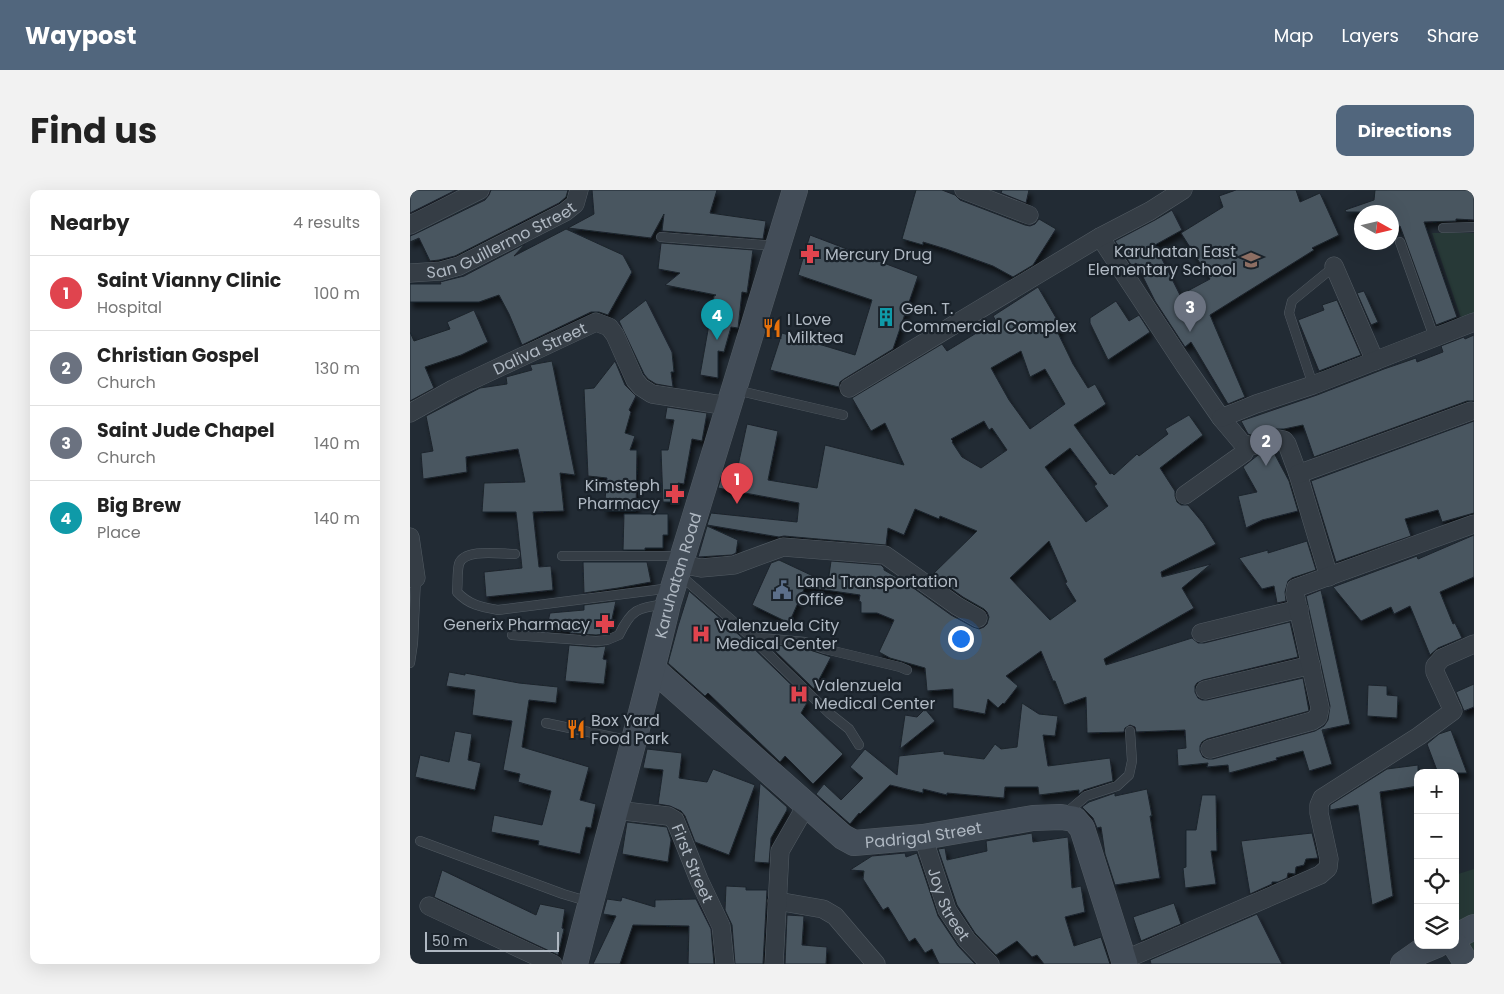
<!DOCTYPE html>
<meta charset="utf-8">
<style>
body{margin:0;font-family:Poppins,sans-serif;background:#f2f2f2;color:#222}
.controls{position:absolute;right:15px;bottom:15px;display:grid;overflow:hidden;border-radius:10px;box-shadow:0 5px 20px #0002}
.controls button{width:45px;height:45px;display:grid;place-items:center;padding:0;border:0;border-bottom:1px solid #e0e0e0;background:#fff;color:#222;font:25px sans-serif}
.compass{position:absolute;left:944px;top:15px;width:45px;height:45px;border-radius:50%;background:#fff;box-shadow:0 5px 20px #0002;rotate:98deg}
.scale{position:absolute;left:15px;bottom:12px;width:134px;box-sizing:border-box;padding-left:5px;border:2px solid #afb8c2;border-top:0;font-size:14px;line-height:18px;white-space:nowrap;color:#afb8c2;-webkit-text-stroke:4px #1a222a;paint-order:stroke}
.you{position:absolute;left:550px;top:448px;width:18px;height:18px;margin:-12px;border:4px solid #fff;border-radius:50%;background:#1a73e8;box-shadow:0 0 0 8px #1a73e833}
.badge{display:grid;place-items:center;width:32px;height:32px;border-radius:50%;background:#51667d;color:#fff;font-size:16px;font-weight:700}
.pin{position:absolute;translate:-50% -41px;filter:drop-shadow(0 1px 2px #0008)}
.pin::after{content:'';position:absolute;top:26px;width:18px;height:15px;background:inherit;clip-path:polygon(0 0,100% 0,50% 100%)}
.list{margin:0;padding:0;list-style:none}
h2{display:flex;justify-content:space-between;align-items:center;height:65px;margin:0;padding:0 20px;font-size:21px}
h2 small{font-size:16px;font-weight:400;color:#767676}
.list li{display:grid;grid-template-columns:32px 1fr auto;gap:15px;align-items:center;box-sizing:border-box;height:75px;padding:0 20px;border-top:1px solid #e0e0e0}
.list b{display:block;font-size:19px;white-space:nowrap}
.list p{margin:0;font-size:16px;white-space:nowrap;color:#767676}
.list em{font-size:16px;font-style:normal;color:#767676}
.icon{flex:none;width:28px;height:28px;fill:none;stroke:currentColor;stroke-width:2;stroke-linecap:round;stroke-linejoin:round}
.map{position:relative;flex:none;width:1064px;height:774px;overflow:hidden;border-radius:10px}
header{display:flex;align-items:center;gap:30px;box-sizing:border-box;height:70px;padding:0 25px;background:#51667d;color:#fff}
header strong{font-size:24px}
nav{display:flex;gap:28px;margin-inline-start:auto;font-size:18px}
.intro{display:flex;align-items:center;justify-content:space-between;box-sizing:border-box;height:120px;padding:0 30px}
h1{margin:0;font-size:35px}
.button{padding:12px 22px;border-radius:10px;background:#51667d;color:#fff;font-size:18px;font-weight:700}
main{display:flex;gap:30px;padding:0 30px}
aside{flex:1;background:#fff;border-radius:10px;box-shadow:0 5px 20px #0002}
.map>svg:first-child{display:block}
.green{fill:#273937}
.building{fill:#4a5660;stroke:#1c242c;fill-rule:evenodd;filter:url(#shadow)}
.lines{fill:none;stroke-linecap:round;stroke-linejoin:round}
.lane-casing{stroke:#525b63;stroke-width:10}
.street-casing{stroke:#525b63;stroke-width:19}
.secondary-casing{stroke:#525b63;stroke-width:26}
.lane{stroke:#353d45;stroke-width:9}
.street{stroke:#353d45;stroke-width:18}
.secondary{stroke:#434d58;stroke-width:25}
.labels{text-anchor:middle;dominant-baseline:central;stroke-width:4.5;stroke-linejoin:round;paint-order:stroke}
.street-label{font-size:16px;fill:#afb8c2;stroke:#1a222a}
.poi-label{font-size:16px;fill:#afb8c2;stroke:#1a222a;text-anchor:start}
</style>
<header>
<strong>Waypost</strong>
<nav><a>Map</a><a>Layers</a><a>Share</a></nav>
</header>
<div class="intro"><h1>Find us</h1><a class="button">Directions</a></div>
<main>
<aside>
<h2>Nearby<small>4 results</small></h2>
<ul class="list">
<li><span class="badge" style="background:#e0444e">1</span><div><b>Saint Vianny Clinic</b><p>Hospital</p></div><em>100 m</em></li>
<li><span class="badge" style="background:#6b7280">2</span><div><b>Christian Gospel</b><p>Church</p></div><em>130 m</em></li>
<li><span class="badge" style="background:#6b7280">3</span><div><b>Saint Jude Chapel</b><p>Church</p></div><em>140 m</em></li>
<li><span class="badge" style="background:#0f9aa8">4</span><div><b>Big Brew</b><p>Place</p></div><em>140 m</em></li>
</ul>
</aside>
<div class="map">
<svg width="1064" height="774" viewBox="0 0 1064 774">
<defs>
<filter id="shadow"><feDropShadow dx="3" dy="5.5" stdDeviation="2.5" flood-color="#0009"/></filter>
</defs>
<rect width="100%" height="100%" fill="#222b34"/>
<path class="green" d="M1022,43H1064V125L1051,128Z
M1064,679V772L1045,752V685Z"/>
<path class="building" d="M0,0H46L0,23Z
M81,0H158L156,7L149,13L45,66L29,70L20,71L9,48L0,52V46L5,44L75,10L79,5Z
M182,0H307L300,23L356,31L353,49L252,41L254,24L241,48L158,38L184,24Z
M506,0H532L545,5L550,10L615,35L620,36L625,34L629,29L646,39L623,75L603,87L583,76L536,59L513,52V55L492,49Z
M592,0H619L616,13L591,3Z
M826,0H886L890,12L910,3L929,45L902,58L904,60L800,125L835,207L818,214L781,152L775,157L745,111L726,73L722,76L705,51L745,30L762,20L772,40L745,55L770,105L800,89L771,43L813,17L809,6Z
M965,0H1064V30L1046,29V31L1014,32L1047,127L1026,135L990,36L982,38V22H936L935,20L964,10Z
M156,39L213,65L222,82L198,125L189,122H181L112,155L99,124L89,105L69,112H0V94H31L30,92L54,86L115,54L104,66Z
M400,45L508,86L483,159L434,189L430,192L429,197L360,180L372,143L445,165L462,110L388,85Z
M251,53L343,60L337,103L332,102L328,138L321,137L314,162L308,161V188L290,185L301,123H302L304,106L306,105L255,95L270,83L248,79Z
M628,97L652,138L647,141L663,174L678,198L685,194L696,214L664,235L700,284L702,283L704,285L727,264L729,266L758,244L755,239L779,225L793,245L750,278L765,301V306L767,312L771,315H778L793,333L806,354L751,382L752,387L801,374L772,398L784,418L694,469L696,475L782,448L788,453H794L880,432L888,467L793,490L787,493L785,496V502L788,508L792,510H797L893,488L899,521L797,549L792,552L790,556V561L793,567L798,569H803L905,541L914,536L918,530L920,516L896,406L911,400L940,534L912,540L922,574L899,581L893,561L866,568L867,570L819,583L818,575L797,577L798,573L768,576L767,559L776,558L775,540L726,542L725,537L720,535L715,538L714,542L677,543L676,507L654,515L645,491H643L631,461L596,486L608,496L594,514L593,513L588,518L578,509L575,524L543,518V499L517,501L515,478L480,468L469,462L484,430L467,423H451V412L449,411L450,405L395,397L379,433L342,415L361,373L369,370L418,393L421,371L471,375L474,378V380L495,392L541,425L563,437L569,439L574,437L577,434L579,427L577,422L574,419L553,407L522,385L567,341L530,326L529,329L505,319L494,345L478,338L476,355L374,346L369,347L297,335L301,323L387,332L389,313L308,298L313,282L326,285L337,234L368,241L358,290L407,298L415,255L494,275L475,233L461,241L442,208L532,154L537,161L586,131L583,126ZM611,161L620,187L635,179L655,214L620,239L599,210L581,178ZM574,231L579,240L582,238L597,260L571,278L552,267L542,252L543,251L541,249ZM660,258L687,294L684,296L698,316L676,332L635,277ZM639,351L657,392L655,393L666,411L640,430L600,388Z
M954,101L968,132L961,135L947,103Z
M236,110L262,162L264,182H261L263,197L246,194L238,189L234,184L209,131Z
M927,110L951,165L909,181L888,130L914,120L912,115Z
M706,111L719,131L729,125L740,142L698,170L680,133V128Z
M64,120L78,152L51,165L15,177L24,198L0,211V142L4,151L40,139L37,132Z
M1064,145V211H1057L904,267L893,235L874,239H866L841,245L838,244L831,231L907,205L974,179L1006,168L1007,172L1033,162L1031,156L1054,147L1055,149Z
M142,171L165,285L150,283L154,321L123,322L129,377L141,376L143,400L76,407L74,382L112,378L106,322H72L74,293L115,292L108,259L56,267L57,282L13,289L11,263L23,261L16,226L70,198L97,194L96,187L122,180L120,175Z
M205,171L215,195L226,206L219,220L221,222L215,243L225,246L220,260H227L226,321H194L197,288L178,286L174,199L184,198Z
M257,217L297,223L292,251L282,249L274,294L268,293V312H253L251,260H258L264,230L255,229Z
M1064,231V323L1032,332L1028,320L995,329L1001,346L926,372L901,291Z
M863,261L879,291L888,321L852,330L836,338L828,306L847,302L833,277L848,265Z
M214,324H258V345H253V358H235V360H213Z
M297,336L328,350L326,363L322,365L288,367Z
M1064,345V387L1030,402L1043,434L1045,433L1052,448L1028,458L1020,465L1000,416L984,424L981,417L951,431L923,397L1007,366L1008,369Z
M897,351L906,380L882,388L878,391L875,402L876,411L867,413L864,396L852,399L829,368L858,360V363Z
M173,372H237L241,392L208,398L174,403Z
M279,401L337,452L398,511L391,523L433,564L403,594L375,566L370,572L298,503L295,506L258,473L268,436Z
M206,411L199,442L195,444L186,445L160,443V440L137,436L140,423L174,420V415Z
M159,455L186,457L196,456L193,469L197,470L194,494L155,491Z
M364,455L394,458L421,467L404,499L363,459Z
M39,482L55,485V483L109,493L148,497L146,513L119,510L112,557L179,577L170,610L186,614L181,638L176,637L170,664L128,655L129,651L81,642L84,625L132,635L141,601L108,592L110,584L93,580L102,531L62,525L65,500L36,496Z
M1064,494V517L1054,521L1046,502Z
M958,495L977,496V505L988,506L987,528L957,526Z
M612,513L629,524L648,526L645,546L633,545L638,576L700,568L703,591L674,600L669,604V600L629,605L628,597H595L594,608L537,603V605L513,599V603L480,595L450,624L449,623L440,634L406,604L414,594L431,610L453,588L440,577L455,559L487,585L489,566L534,561V564L574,569L585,554L591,559L607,557Z
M515,519L525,531L490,559L495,525L507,527Z
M1041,540L1057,583H1028L1017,554L1029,544Z
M45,541L62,544L58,570L71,573L65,600L5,587L10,565L39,572Z
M237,559L272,563L269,588L297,592L303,579L345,595L319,665L285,652L275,626L271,621L260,616L248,614L253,580L233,578Z
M1008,575V596L970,602L983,706L962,715L948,615L920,620V615L977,579Z
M350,593L377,617V620L361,648L359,673L344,672Z
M737,599L742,626H740L750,688L705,695L695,664L691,637L687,638L683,628L672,617L679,612L705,603V606Z
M792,605H806L807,661H801L806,694L775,698L773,678L776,677V640H786Z
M217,632L257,637L261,650L258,672L212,664Z
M622,643L623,652L658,647L662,698L671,696L675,722L655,727L664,756L691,747L700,774H634L627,765L622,767L607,751L586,765L565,743L547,715L528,659L535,658L537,670L577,661L576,651Z
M902,643L908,668L896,669L894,675L886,677L885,684L878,683L877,688L868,692H862V694L840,704L831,651Z
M495,663L496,667L507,663L528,726L548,756L565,774H529L522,759L515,763L505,748L499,752L478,717L473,720L453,689L454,681L440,680L462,666Z
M32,680L126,725L130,714L155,719L152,738L154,739L148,765L24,707Z
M316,696L336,697V700H357L353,774H325L322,735L315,720Z
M212,707L245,717V710L286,709L301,739L304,774H278L279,736L223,735L210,774H183L206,726L193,724L197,709L211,711Z
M764,713L771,734L731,751L723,727Z
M847,724L872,774H741L740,770Z
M377,725L394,726L392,755L417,757L416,774H375Z"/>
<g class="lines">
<g class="lane-casing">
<path id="lane" d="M1033,38L1064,37
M251,47L367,56
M990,52L1024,147
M903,195L879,123L882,111L926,75
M326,200L433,225
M105,364C91,364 54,358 49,374C47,382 48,393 47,402C59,415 71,417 88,420L261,398
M152,366H272
M270,385L341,447L419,523L439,539L449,555
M102,445L186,451L197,450L209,445C222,418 228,418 256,414
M341,447L395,452L415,459L490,477L497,480
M0,473L3,453L6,388
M136,533L221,551
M656,623L676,606L707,596L719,585L722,571L720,541
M10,651L153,704L180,712"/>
</g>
<g class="street-casing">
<g id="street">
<path d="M554,0L619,25"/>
<path d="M0,35L70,0"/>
<path d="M690,47L775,176L811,228L832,253L841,256L869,249L874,250L877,254L888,284L919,387"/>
<path d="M924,76L965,171"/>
<path id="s1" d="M0,83L31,81L49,76L155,22L165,14L169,0"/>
<path d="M439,198L690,47L740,21L773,0"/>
<path id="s2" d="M0,223L43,199L186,132L199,137L205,145L225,190L231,197L242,204L318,216"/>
<path d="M811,228L846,214L903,195L1064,132"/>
<path d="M888,284L1061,221"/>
<path d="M775,305L834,263L837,255"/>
<path d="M0,347L6,388H0"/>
<path d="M270,374L291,378L324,375L373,357L475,365L547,416L568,428"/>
<path d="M791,443L889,419"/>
<path d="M795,500L901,475"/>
<path d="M800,559L902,531L908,527L910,518L885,404L886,398L1064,334"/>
<path id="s3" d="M205,620L258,626L265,630L289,690L311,736L315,774"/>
<path id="s4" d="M513,647L537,720L557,750L580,774"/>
<path d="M367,711L413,719L425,726L466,774"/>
<path d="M19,716L143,774"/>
<path d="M714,770L910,685L918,678L919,669L909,623V615L912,608L1009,546L1043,521L1025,482V476L1032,468L1064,454"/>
<path d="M364,774L370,661L397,614"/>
</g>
</g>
<g class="secondary-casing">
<g id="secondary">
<path id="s5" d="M243,479L433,647L444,653L513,647L623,628L651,627L664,629L672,638L715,774"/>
<path d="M1045,747L1064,737"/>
<path d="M1045,755L1057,774"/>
<path id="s6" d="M165,774C195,654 230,535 258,414L385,0"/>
<path d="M993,774L1010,762L1027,755"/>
</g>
</g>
<use href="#lane" class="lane"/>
<use href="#street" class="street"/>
<use href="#secondary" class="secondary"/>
</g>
<defs>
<g id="pharmacy-bare" transform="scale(1.5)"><path d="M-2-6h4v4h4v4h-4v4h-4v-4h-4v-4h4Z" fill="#e0444e" stroke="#1a222a" stroke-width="2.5" paint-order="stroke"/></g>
<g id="school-bare" transform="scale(1.5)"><path d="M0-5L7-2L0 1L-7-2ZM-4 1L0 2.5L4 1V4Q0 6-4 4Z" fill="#8d6e63" stroke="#1a222a" stroke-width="2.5" paint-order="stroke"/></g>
<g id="building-bare" transform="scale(1.5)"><path d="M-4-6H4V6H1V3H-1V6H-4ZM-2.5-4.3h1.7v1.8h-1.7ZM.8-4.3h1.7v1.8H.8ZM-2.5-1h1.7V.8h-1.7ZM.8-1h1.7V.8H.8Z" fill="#0f9aa8" stroke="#1a222a" stroke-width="2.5" paint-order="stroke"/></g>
<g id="restaurant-bare" transform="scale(1.5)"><path d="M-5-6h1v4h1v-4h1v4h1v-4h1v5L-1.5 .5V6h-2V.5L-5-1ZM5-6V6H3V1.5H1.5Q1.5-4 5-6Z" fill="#e8710a" stroke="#1a222a" stroke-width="2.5" paint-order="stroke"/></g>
<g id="civic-bare" transform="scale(1.5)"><path d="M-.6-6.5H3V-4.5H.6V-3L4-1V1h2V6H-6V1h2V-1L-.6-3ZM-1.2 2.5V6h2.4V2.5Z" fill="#5c6f8a" stroke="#1a222a" stroke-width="2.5" paint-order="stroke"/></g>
<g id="hospital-bare" transform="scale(1.5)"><path d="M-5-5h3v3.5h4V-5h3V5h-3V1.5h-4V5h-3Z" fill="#e0444e" stroke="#1a222a" stroke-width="2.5" paint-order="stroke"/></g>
</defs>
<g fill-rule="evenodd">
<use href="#pharmacy-bare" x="400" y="64"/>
<use href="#school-bare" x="841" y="70"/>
<use href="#building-bare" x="476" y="127"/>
<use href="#restaurant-bare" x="362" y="138"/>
<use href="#pharmacy-bare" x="265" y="304"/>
<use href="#civic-bare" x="372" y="400"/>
<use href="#pharmacy-bare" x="195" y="434"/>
<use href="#hospital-bare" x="291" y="444"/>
<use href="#hospital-bare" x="389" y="504"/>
<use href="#restaurant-bare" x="166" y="539"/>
</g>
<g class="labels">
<g class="street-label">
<text stroke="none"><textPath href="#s1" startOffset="98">San Guillermo Street</textPath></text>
<text stroke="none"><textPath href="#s2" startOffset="145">Daliva Street</textPath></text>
<text stroke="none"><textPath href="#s6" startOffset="402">Karuhatan Road</textPath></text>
<text stroke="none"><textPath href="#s5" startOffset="336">Padrigal Street</textPath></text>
<text stroke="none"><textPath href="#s3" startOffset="108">First Street</textPath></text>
<text stroke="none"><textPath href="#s4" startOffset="72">Joy Street</textPath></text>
</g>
<g class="poi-label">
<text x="826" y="61" text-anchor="end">Karuhatan East<tspan x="826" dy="18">Elementary School</tspan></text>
<text x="415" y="64">Mercury Drug</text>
<text x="491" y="118">Gen. T.<tspan x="491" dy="18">Commercial Complex</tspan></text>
<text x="377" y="129">I Love<tspan x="377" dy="18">Milktea</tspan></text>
<text x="250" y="295" text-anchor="end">Kimsteph<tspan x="250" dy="18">Pharmacy</tspan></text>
<text x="387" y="391">Land Transportation<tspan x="387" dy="18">Office</tspan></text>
<text x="180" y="434" text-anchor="end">Generix Pharmacy</text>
<text x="306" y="435">Valenzuela City<tspan x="306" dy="18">Medical Center</tspan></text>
<text x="404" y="495">Valenzuela<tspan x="404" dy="18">Medical Center</tspan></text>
<text x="181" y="530">Box Yard<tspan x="181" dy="18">Food Park</tspan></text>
</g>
</g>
</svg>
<div class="controls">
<button>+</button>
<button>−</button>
<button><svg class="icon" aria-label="locate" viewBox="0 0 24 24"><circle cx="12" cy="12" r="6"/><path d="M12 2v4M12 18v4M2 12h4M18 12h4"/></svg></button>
<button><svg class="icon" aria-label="layers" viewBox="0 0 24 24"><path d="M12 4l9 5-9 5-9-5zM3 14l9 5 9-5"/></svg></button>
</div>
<svg class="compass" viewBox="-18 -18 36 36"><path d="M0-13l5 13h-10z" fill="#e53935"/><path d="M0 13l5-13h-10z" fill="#767676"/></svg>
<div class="scale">50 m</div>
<div class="you"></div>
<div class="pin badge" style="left:327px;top:314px;background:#e0444e">1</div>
<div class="pin badge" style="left:856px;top:276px;background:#6b7280">2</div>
<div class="pin badge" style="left:780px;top:142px;background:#6b7280">3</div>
<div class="pin badge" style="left:307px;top:150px;background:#0f9aa8">4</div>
</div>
</main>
